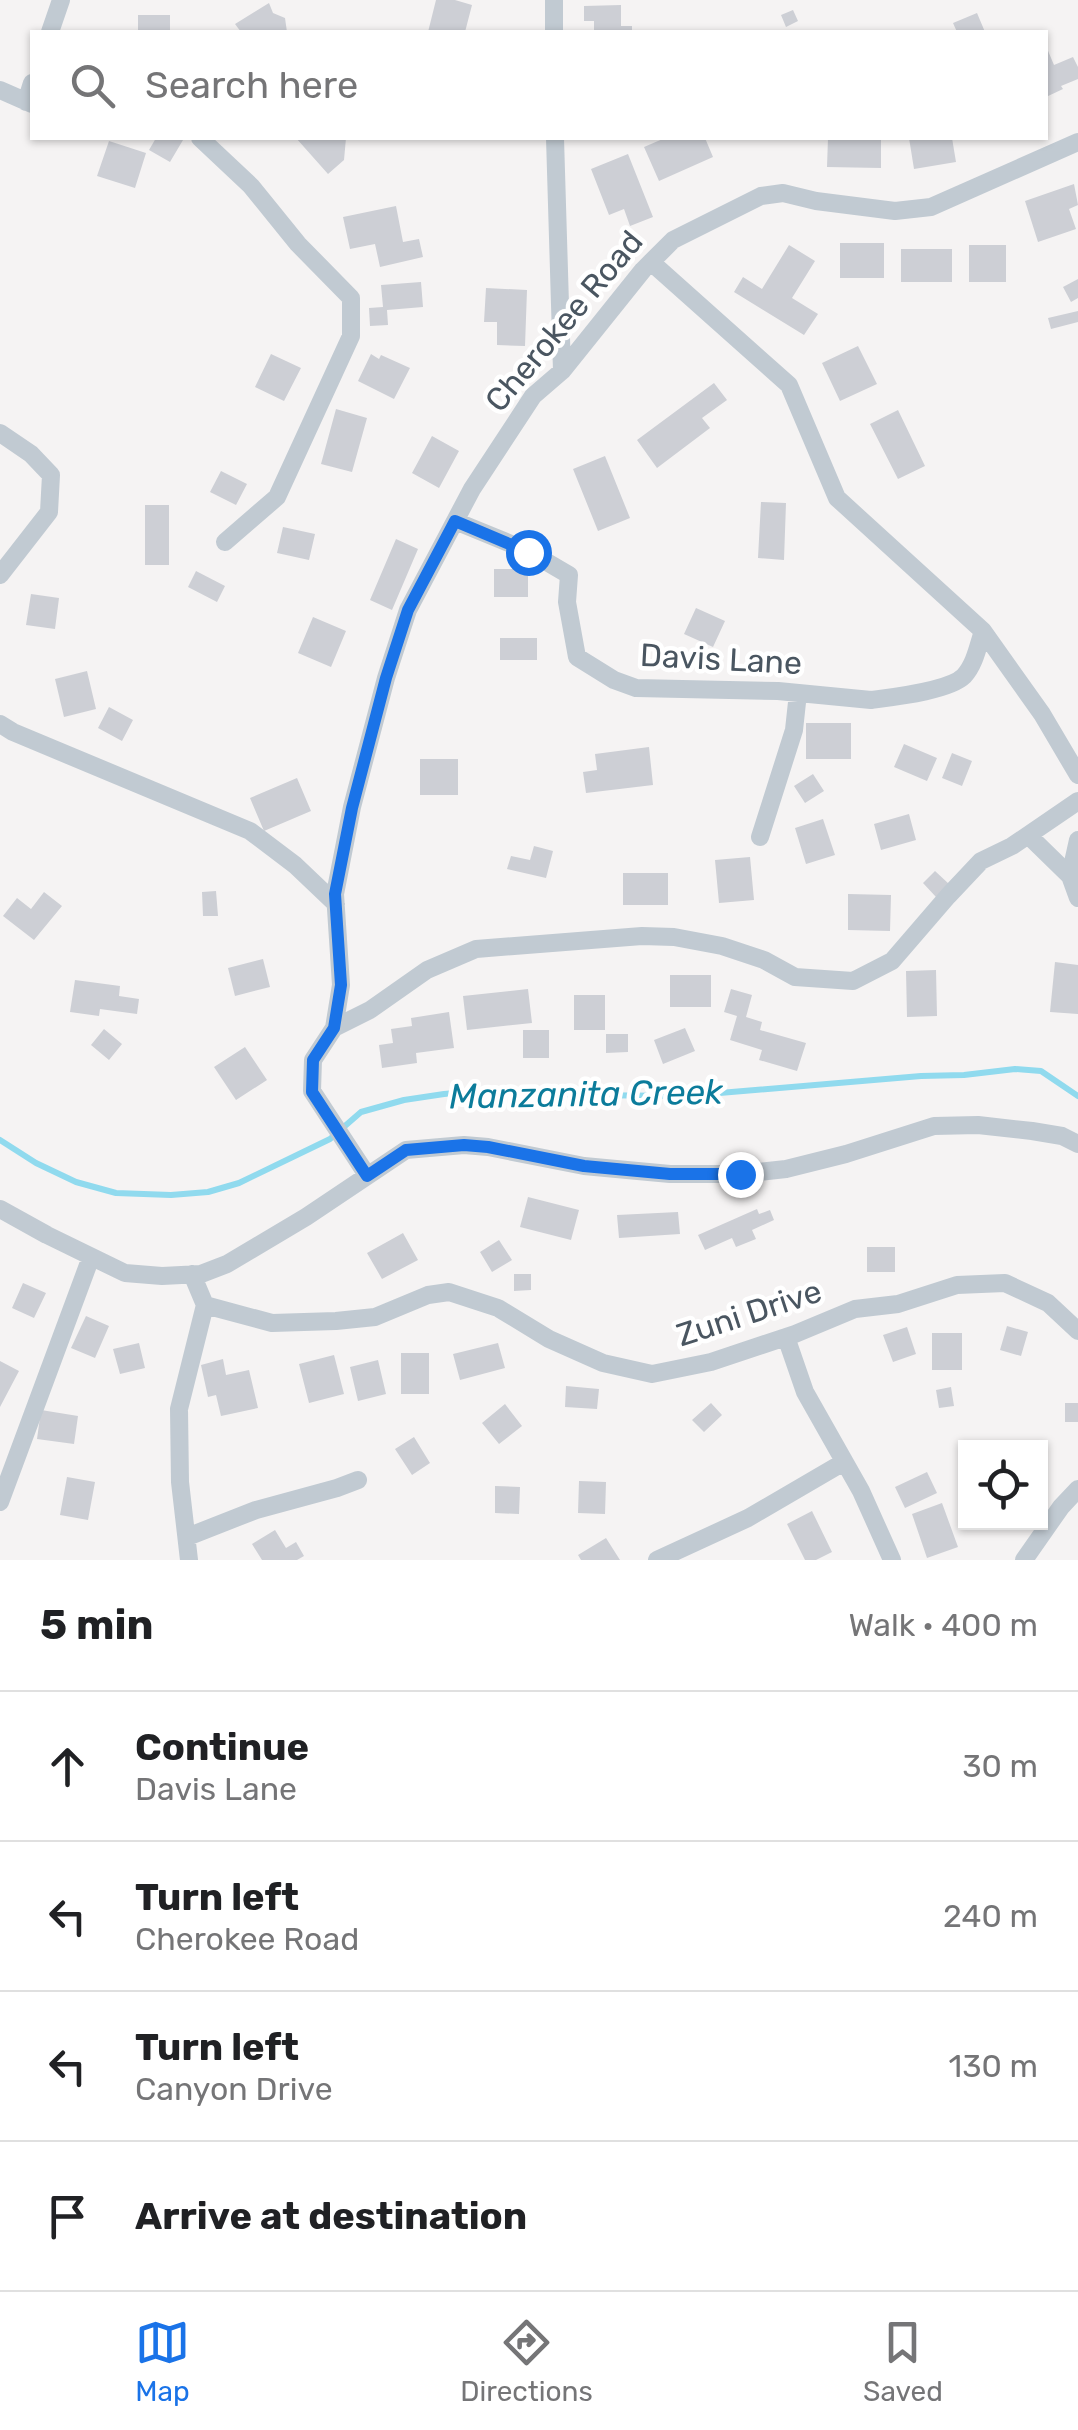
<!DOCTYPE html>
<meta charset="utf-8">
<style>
body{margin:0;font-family:Rubik,sans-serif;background:#f2f2f2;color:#202124}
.controls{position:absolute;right:30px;bottom:30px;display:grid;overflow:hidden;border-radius:0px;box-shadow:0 2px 8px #0004}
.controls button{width:90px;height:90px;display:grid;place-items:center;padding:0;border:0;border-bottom:2px solid #e0e0e0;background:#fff;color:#202124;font:50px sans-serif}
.stop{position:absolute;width:30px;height:30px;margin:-22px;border:8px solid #1a73e8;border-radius:50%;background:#fff}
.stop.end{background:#1a73e8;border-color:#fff;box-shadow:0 2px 10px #0008}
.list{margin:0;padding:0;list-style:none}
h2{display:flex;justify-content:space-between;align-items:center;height:130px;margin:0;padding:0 40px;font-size:42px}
h2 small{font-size:32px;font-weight:400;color:#757577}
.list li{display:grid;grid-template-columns:65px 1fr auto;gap:30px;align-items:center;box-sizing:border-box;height:150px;padding:0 40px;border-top:2px solid #e0e0e0}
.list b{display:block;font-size:38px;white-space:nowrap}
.list p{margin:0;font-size:32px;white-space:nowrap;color:#757577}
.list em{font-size:32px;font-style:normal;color:#757577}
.icon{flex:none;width:55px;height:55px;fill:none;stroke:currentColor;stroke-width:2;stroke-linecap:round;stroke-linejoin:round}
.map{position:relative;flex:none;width:1078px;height:1560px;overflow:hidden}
.search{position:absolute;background:#fff;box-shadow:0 2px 8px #0004;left:30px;right:30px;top:30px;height:110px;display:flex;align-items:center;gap:25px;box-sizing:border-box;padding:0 35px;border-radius:0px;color:#757577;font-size:38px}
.sheet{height:730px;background:#fff}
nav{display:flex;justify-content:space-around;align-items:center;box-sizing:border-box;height:140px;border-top:2px solid #e0e0e0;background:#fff;font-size:28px;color:#757577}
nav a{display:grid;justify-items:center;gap:5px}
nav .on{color:#1a73e8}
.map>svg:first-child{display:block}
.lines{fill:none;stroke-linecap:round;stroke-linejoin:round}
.stream{stroke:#90daee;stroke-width:6}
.building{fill:#cdcfd5}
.minor{stroke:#c1cad2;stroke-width:18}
.route{stroke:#1a73e8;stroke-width:12}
.labels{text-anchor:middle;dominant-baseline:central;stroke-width:9;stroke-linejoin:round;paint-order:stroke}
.street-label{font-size:32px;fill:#4a5661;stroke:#fff}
.water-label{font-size:35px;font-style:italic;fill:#0c7c9b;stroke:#fff}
</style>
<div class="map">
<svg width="1078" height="1560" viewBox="0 0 1078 1560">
<rect width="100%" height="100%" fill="#f5f3f3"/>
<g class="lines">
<path class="stream" d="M0,1140L36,1163L76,1182L116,1193L171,1195L208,1192L239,1183L330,1139L361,1112L404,1100L444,1094L489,1090L578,1095L684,1096L921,1076L964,1075L1015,1069L1041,1071L1078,1096"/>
</g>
<path class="building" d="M436,0H455L472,5L465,32H428Z
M269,3L273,13L285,18L287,32H241L235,24Z
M621,5V26H632V32H594V21H584V6Z
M793,10L798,21L786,27L781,15Z
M977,13L985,32H957L953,23Z
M138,15H170V32H138Z
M1046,46L1054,65L1073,57L1078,67V79L1061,86L1063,89L1046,97Z
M156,138H178L183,140L170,162L149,150Z
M296,138H346L344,160L328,174Z
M665,138H705L713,157L659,181L644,147Z
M828,138H881V168L827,167Z
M909,138H952L956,162L914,169Z
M109,141L146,153L135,188L97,176Z
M628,154L653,217L630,226L624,209L609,215L591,169Z
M1074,184L1078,205L1069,209L1076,229L1038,242L1025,201Z
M396,206L403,242L419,239L423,257L380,267L375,244L350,249L343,217Z
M840,243H884V278H840Z
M789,245L815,261L792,298L818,314L804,335L734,292L743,277L762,289Z
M969,245H1006V282H969Z
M901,249H952V282H901Z
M1078,279V298L1071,302L1063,287Z
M421,282L423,307L387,310L388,325L370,326L369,308L383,307L381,285Z
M486,288L527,290L525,346L497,345V322H484Z
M1078,311V322L1051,329L1048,318Z
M858,346L877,384L840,401L822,363Z
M271,354L301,368L284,401L255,387Z
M371,354L379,359L381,355L410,368L394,399L358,381Z
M714,383L727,400L702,418L710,428L657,468L637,440Z
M336,409L367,418L352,472L321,464Z
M898,410L925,466L898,479L870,424Z
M432,436L459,451L439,488L412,473Z
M605,456L630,518L598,531L573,469Z
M221,471L247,484L236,505L210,492Z
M761,502L786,503L784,560L758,558Z
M145,505H169V565H145Z
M283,527L315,534L309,560L277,553Z
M396,539L418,549L392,610L370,600Z
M494,569H528V597H494Z
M196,571L225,586L217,602L188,587Z
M31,594L59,598L55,629L26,625Z
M696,608L725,621L713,647L684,634Z
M313,617L346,631L331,667L298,653Z
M500,638H537V660H500Z
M87,671L96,709L64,717L55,679Z
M109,707L133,720L122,741L98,728Z
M806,723H851V759H806Z
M904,744L937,758L927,781L894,767Z
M649,747L653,785L586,793L583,772L597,770L595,754Z
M952,753L972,761L962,786L942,778Z
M420,759H458V795H420Z
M813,774L824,791L805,803L794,786Z
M297,778L311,811L264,831L250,798Z
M909,814L916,840L881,850L874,824Z
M823,819L835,855L806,864L795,828Z
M534,846L553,851L546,878L507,869L511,856L530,860Z
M750,857L754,900L719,903L715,860Z
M935,871L949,884L936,897L923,883Z
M623,873H668V905H623Z
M216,891L218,916H203L202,892Z
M44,892L62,906L34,940L3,916L17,898L31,909Z
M848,894L891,895L890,931L848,930Z
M263,959L270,987L235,996L228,968Z
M1055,962L1078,965V1014L1050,1012Z
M936,970L937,1016L907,1017L906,971Z
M670,975H711V1007H670Z
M75,980L120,986L119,996L139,999L137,1014L100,1009L99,1016L70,1012Z
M528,989L532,1023L467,1030L463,996Z
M731,989L752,995L746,1017L762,1022L760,1030L806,1043L797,1071L759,1060L762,1050L730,1040L737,1016L724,1012Z
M574,995H605V1030H574Z
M449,1012L454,1048L416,1053L417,1063L382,1068L379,1045L393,1043L391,1029L412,1026L411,1018Z
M685,1028L695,1051L663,1064L654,1040Z
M104,1029L122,1044L109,1060L91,1045Z
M523,1030H549V1058H523Z
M606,1034H628V1052L606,1053Z
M245,1047L267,1080L236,1100L214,1067Z
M528,1197L579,1210L571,1240L520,1227Z
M757,1209L759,1214L770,1210L774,1220L752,1230L756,1239L736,1247L732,1238L705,1250L698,1235Z
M678,1212L680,1234L619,1238L617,1215Z
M403,1233L418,1260L382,1279L367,1253Z
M499,1240L512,1260L492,1272L480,1252Z
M867,1247H895V1272H867Z
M514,1274H531V1290L514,1291Z
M23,1283L46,1293L34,1318L12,1308Z
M86,1316L109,1326L95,1358L71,1348Z
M1007,1326L1028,1332L1021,1356L1000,1350Z
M907,1327L916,1354L893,1362L883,1335Z
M932,1333H962V1370H932Z
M139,1343L145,1368L120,1374L113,1349Z
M498,1343L505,1368L460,1380L453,1354Z
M401,1353H429V1394H401Z
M334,1355L344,1394L309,1403L299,1364Z
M223,1359L226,1375L249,1370L258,1408L221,1416L216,1395L208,1397L201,1365Z
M378,1360L386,1394L358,1401L350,1367Z
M0,1361L19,1371L0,1407Z
M566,1386L599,1389L597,1409L565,1407Z
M951,1387L954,1406L939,1408L936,1390Z
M711,1403L722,1415L704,1432L692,1420Z
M1065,1403H1078V1422H1065Z
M505,1404L522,1426L499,1444L482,1423Z
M41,1410L78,1416L74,1444L37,1439Z
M414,1437L430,1463L412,1475L395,1449Z
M927,1472L937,1493L905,1508L895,1487Z
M67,1477L95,1482L88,1520L60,1515Z
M579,1481L606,1482L605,1514L578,1513Z
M495,1486L520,1487L519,1514L495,1513Z
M942,1503L958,1547L927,1558L912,1514Z
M812,1511L832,1552L816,1560H805L787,1524Z
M275,1530L286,1548L296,1542L304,1556L297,1560H262L252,1544Z
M606,1538L620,1560H581L578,1555Z"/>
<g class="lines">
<path class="minor" d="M554,0V32
M50,32L61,0
M0,90L32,104
M26,102L32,83
M200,138L251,186L298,244L351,298V336L277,497L225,542
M555,138L562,371
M651,262L789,385L837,498L983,631L1042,714L1078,775
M0,433L31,454L51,475L49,512L0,575
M455,521L528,551L569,575L567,602L577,657L614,680L636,688L778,691L871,700C893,697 949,691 964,676C975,664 978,646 983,631
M0,724L13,732L250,831L295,865L336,904
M1028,835L1070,876
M760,837L794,730L798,693
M1078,840L1070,876L1078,898
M334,1028L370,1010L427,970L476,949L642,936L674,937L722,946L764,960L795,977L853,981L892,961L948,896L981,861L1012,846L1078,801
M367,1175L312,1091L313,1060L334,1028L341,985L335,894L352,807L386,678L408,610L472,489L533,396L562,371L643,270L673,240L761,196L783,193L816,201L895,211L931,207L1078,142
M0,1209L47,1235L125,1273L162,1276L201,1274L227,1264L306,1217L406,1150L464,1145L488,1147L584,1166L670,1174H740L786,1169L846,1154L934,1126L978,1125L1032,1131L1062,1136L1078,1144
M205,1305L272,1323L336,1321L375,1317L428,1295L449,1292L498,1308L549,1339L603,1363L652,1374L711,1362L795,1334L855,1309L898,1304L957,1285L1005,1283L1048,1303L1078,1331
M786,1337L805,1392L861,1491L892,1560
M0,1502L91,1257
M187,1537L256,1510L337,1488L358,1480
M189,1560L180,1482L179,1409L205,1305L192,1274
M657,1560L748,1518L844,1462
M1024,1560L1061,1507L1078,1489"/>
</g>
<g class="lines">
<path class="route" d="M528,552L455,521L408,610L386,678L352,808L335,894L341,985L334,1028L313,1060L312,1092L367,1176L406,1150L464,1145L488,1147L584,1166L670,1174H740"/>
</g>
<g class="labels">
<g class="street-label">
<text transform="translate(564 321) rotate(-50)">Cherokee Road</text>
<text transform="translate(721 659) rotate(3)">Davis Lane</text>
<text transform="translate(749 1313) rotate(-18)">Zuni Drive</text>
</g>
<g class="water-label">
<text transform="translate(586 1094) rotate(-1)">Manzanita Creek</text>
</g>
</g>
</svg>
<div class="controls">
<button><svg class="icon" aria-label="locate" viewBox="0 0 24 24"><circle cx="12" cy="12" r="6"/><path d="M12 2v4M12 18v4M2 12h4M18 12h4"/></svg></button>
</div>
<div class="stop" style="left:528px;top:552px"></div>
<div class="stop end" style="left:740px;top:1174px"></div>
<div class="search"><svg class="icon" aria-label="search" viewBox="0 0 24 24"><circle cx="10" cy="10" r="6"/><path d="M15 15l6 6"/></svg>Search here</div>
</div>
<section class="sheet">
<h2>5 min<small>Walk · 400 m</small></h2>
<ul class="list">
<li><svg class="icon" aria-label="ahead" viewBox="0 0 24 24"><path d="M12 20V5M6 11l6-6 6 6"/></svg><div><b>Continue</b><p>Davis Lane</p></div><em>30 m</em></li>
<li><svg class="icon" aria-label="left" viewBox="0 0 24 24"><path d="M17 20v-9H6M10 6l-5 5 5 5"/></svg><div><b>Turn left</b><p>Cherokee Road</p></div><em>240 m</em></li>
<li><svg class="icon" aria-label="left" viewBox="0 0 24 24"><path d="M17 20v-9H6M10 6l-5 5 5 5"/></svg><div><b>Turn left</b><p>Canyon Drive</p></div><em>130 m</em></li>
<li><svg class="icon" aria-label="arrive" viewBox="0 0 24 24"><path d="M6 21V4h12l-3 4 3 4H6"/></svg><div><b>Arrive at destination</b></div></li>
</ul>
</section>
<nav>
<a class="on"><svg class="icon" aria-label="map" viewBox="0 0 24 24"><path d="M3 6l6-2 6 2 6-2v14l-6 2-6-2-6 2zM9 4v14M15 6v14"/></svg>Map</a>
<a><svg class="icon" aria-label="directions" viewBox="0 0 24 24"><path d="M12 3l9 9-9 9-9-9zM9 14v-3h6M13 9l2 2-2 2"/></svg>Directions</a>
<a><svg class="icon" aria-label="saved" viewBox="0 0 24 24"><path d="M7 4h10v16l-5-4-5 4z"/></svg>Saved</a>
</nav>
